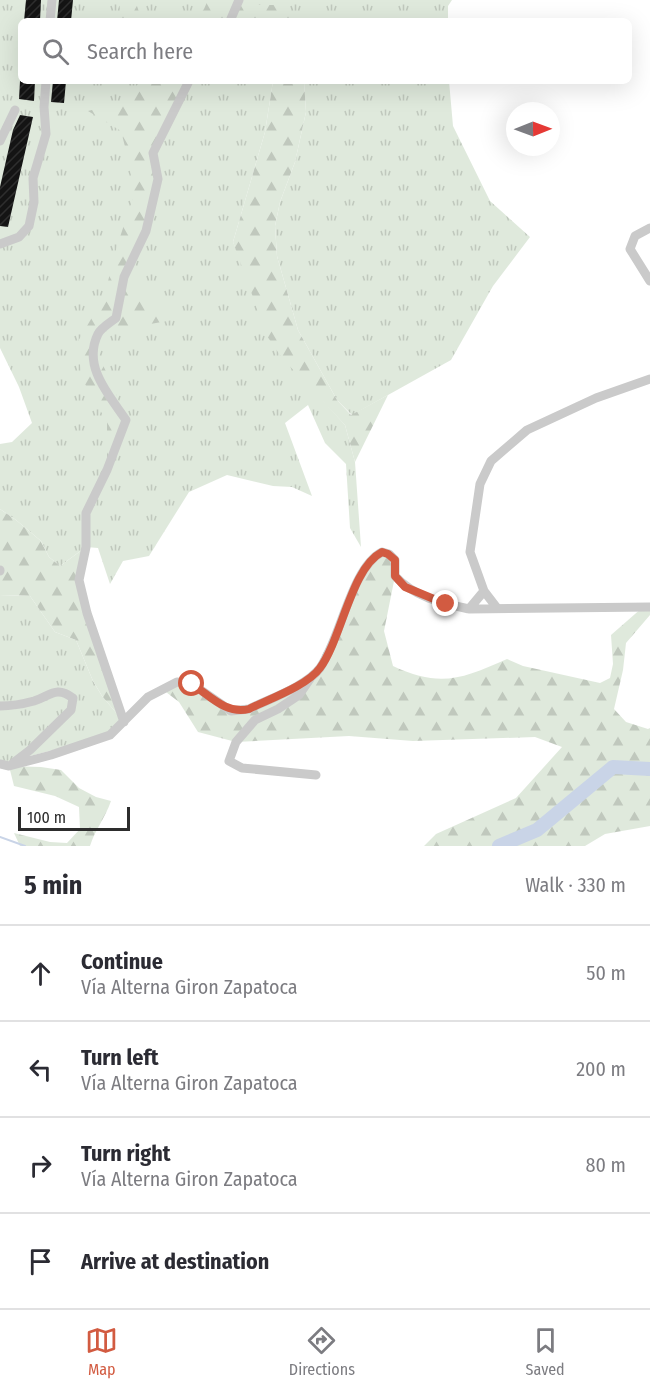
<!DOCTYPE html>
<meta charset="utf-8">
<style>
body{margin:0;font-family:"Fira Sans Condensed",sans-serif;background:#f2f2f3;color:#2b2b33}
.compass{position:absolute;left:506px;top:102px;width:54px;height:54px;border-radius:50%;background:#fff;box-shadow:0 6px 24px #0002;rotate:89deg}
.scale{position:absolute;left:18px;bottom:15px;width:112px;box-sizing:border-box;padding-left:6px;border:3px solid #2d2d2d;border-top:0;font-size:16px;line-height:21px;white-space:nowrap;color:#2d2d2d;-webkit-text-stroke:4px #fff;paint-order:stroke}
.stop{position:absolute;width:18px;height:18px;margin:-14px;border:4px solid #d25b41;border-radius:50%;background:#fff}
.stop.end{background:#d25b41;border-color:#fff;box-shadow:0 2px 6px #0008}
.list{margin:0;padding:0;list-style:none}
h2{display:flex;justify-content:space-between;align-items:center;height:78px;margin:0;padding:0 24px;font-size:26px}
h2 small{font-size:20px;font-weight:400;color:#7c7c81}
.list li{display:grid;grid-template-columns:39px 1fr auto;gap:18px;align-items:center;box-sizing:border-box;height:96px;padding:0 24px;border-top:2px solid #e1e1e2}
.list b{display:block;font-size:22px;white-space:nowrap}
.list p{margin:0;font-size:20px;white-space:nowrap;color:#7c7c81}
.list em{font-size:20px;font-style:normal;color:#7c7c81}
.icon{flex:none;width:33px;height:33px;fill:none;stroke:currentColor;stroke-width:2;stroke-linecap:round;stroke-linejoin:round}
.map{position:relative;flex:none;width:650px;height:846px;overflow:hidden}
.search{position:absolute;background:#fff;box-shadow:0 6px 24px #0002;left:18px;right:18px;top:18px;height:66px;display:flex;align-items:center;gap:15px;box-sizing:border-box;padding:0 21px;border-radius:9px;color:#7c7c81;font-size:22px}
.sheet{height:462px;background:#fff}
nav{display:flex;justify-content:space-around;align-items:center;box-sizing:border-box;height:84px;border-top:2px solid #e1e1e2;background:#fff;font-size:16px;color:#7c7c81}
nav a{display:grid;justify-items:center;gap:3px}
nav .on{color:#d25b41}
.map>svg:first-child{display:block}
.grass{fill:url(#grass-tufts)}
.forest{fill:url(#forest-firs)}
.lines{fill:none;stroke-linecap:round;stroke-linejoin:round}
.stream{stroke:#c9d4e7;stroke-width:2}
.river{stroke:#c9d4e7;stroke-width:14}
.building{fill:url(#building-hatch)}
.minor{stroke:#cacaca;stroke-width:9}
.route{stroke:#d25b41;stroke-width:8}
</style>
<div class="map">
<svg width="650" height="846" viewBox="0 0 650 846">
<defs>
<pattern id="grass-tufts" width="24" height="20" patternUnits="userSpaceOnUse" patternTransform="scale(1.5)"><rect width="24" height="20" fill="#dfe9dc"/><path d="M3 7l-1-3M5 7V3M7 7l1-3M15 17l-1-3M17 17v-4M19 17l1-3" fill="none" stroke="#c0c8bd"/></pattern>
<pattern id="forest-firs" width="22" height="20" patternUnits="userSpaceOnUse" patternTransform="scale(1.5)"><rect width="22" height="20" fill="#dfe9dc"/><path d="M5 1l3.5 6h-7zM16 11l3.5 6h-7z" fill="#c0c8bd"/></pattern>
<pattern id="building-hatch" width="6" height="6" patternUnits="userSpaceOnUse" patternTransform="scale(1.5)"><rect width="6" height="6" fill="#141414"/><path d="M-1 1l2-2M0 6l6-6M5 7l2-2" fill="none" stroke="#2e2e2e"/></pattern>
</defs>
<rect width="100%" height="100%" fill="#fff"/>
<path class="grass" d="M0,0H452L448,6V21H21V81H273L265,132L233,242L243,266L308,384L345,425L355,462L361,547L350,528L346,464L325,443L308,405L285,423L312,496L292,487L273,486L227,475L189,492L149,556L123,561L110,584L98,548L86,547L60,566L49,557L41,541L16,520L0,509V444L12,442L32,423L19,387L0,348Z
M304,81H449L453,126L490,201L530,237L493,286L451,360L352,415L337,400L298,330L277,256L275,226L280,202L295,162L306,112Z
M0,595L30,596L55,632L76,640L93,681L102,696L124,722L110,735L0,764Z"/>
<path class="forest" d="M119,0H135L142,21H121Z
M208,0H243L260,5H284L293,13L295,21H195L204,9Z
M139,81H189L153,153L158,179L146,231L124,277L173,320L99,333V357L113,386L126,420L107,470V422L82,379L77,343L104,297L117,246L133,198L130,166L121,131L88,111L123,102L139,83Z
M273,81H304L306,112L295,162L280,202L275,226L277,256L298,330L337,400L351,415L388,395L355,462L345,425L282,358L267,336L233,242L265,132Z
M0,509L16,520L41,541L49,557L60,566L86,547L79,580L124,722L102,696L93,681L76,640L55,632L30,596L0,595Z
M389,554L395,576L384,631L393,666C440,688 462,679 507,659L523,666L600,683L610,678L613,664L611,635L643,607H650V615L626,643L623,670L614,709L626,722L648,729L650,728V826L605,834L585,846H424L436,834L516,798L562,747L535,737L413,741L349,736L236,742L198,732L179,702L162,689L192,684L240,711L311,677L372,557Z
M9,766L41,767L61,770L79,788L96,797L111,801C105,818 95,830 90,846H20L14,833L50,842L67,843L80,829L79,807L55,796L14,786Z"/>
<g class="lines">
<path class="stream" d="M0,837L25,846"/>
<path class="river" d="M499,846L537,830L613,767L650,769"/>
</g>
<path class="building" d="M26,0H41L40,21H24Z
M59,0H73L71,21H57Z
M20,81H35L34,101L19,99Z
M53,81H66L64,103L51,102Z
M20,115L33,117L8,227L0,226V187L13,130Z"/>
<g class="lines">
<path class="minor" d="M50,21L52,0
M230,21L239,0
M0,141L15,110
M650,228L635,236L630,249L650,281
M0,244L19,237L29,226L34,202L33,178L46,134L44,107L46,81
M0,570V571
M484,591L470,552L480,484L491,461L527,430L596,398L650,379
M469,609L484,591L497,608
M310,679L299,695L278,709L255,720L236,742L229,761L242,768L316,775
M0,706C11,706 23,704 34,701C50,696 56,685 73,698L71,710L30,750L13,763
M124,722L87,613L79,580L86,547V513L107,470L126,420C109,395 82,366 98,334C101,328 111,322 116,318L124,277L146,231L158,179L153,153L189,81
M0,764L9,766L51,755L110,735L148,697L177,682L192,684L231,711L249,709C269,699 307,686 320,668C341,638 351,568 382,552L389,554L395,560V576C414,597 442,603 469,609L650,607"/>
</g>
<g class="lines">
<path class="route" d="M192,684C210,696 227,715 249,709C269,699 307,686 320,668C342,638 351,568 382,552L388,554L395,560V576L405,587L446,604"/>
</g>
</svg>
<svg class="compass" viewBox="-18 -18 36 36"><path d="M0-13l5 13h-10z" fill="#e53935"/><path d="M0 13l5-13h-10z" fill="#7c7c81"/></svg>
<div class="scale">100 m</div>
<div class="stop" style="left:192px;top:684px"></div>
<div class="stop end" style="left:446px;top:604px"></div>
<div class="search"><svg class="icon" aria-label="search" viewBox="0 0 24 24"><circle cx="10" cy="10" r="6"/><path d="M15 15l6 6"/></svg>Search here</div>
</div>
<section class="sheet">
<h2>5 min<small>Walk · 330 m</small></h2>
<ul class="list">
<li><svg class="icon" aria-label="ahead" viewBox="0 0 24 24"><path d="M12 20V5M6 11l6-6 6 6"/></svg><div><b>Continue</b><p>Vía Alterna Giron Zapatoca</p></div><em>50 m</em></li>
<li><svg class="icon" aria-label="left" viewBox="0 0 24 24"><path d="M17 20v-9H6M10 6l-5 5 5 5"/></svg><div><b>Turn left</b><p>Vía Alterna Giron Zapatoca</p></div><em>200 m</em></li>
<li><svg class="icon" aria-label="right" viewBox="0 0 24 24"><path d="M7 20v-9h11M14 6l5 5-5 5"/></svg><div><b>Turn right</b><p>Vía Alterna Giron Zapatoca</p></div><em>80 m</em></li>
<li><svg class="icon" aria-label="arrive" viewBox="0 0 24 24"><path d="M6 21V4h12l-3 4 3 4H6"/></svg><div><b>Arrive at destination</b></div></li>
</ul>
</section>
<nav>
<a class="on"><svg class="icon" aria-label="map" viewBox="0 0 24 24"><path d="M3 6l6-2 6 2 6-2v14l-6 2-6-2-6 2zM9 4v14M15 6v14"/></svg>Map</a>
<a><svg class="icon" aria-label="directions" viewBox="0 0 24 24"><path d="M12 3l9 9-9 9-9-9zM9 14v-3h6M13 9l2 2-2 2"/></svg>Directions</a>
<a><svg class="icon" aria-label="saved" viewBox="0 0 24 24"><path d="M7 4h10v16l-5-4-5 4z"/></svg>Saved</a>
</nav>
